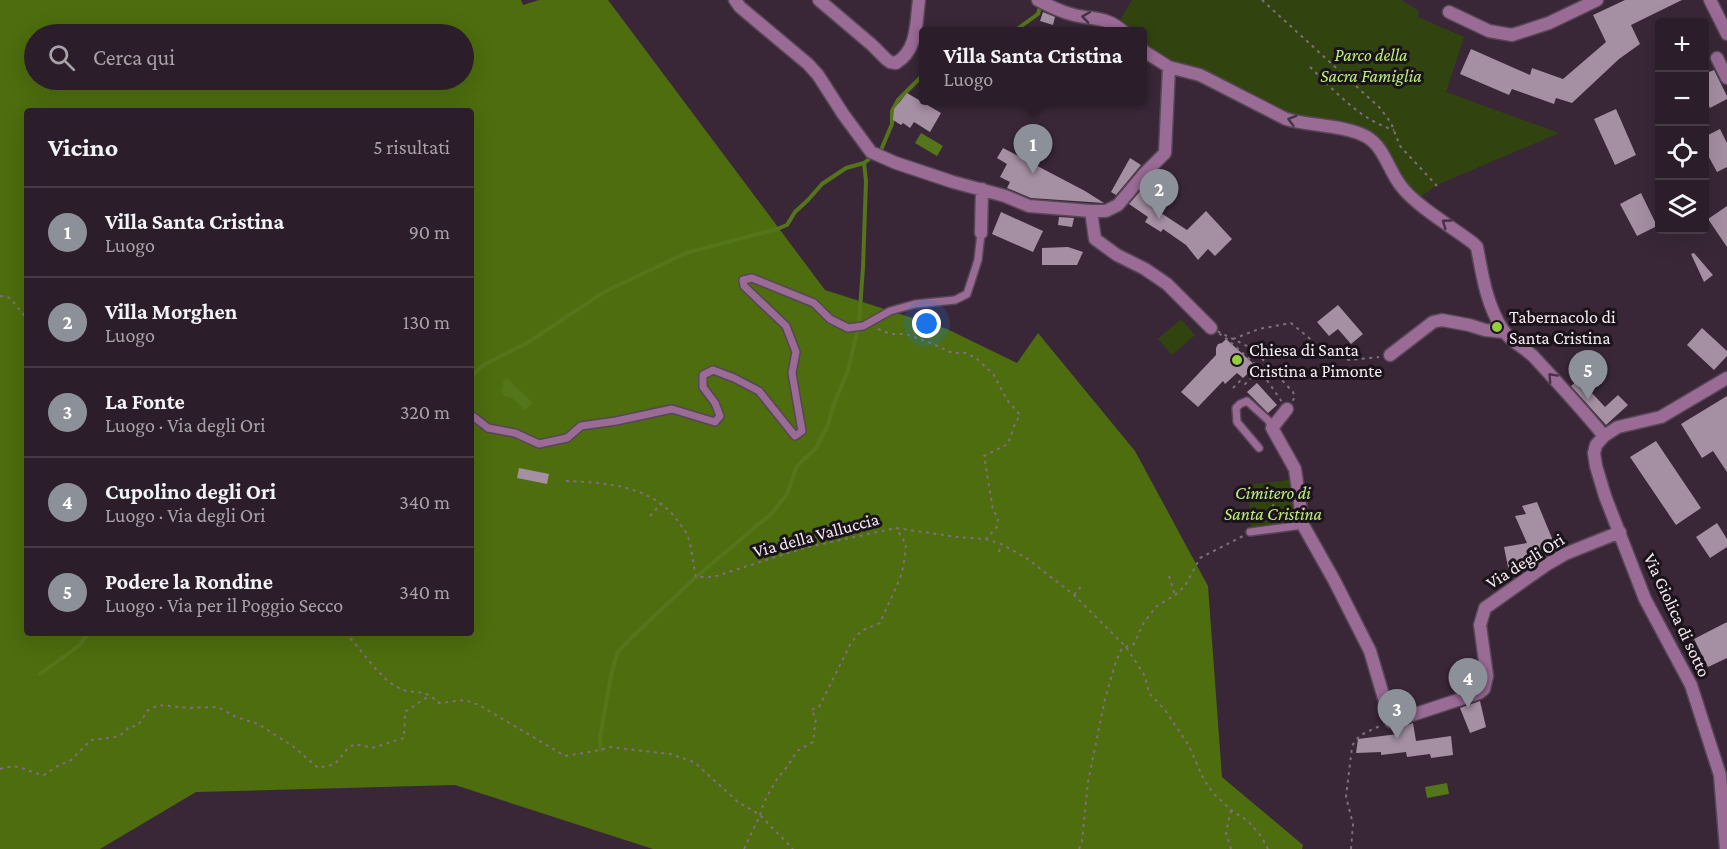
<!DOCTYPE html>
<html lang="it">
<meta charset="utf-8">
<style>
body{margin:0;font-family:"Crimson Pro",serif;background:#372a35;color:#f1f3f6}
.controls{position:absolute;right:18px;top:18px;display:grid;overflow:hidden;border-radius:6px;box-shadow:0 6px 24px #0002}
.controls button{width:54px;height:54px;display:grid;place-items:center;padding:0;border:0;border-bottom:2px solid #473b46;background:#2b1d29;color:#f1f3f6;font:30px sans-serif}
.you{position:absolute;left:927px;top:324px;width:21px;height:21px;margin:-15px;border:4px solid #fff;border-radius:50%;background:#1a73e8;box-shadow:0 0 0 9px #1a73e833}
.badge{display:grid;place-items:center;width:39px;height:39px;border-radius:50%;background:#8c9099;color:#fff;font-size:20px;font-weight:700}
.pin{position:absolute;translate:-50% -50px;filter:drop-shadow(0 2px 3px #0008)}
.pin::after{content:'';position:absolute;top:32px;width:21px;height:18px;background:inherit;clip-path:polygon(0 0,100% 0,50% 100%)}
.popup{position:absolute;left:919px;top:27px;width:228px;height:78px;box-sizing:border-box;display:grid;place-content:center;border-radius:6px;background:#2b1d29;filter:drop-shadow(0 2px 4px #0005);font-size:20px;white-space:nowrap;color:#a6a2a8}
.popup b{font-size:22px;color:#f1f3f6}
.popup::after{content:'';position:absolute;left:50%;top:100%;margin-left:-12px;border:12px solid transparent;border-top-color:#2b1d29}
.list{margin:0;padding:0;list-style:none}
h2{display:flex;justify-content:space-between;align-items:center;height:78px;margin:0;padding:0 24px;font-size:26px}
h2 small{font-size:20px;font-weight:400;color:#a6a2a8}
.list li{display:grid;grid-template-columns:39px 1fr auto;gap:18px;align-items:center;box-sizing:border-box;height:90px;padding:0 24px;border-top:2px solid #473b46}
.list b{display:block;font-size:22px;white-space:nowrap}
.list p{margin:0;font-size:20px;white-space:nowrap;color:#a6a2a8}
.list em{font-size:20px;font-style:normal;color:#a6a2a8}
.icon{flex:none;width:33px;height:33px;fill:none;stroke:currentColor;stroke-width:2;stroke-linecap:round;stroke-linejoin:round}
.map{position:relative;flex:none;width:1727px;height:849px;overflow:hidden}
.search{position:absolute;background:#2b1d29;box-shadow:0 6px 24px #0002;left:24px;top:24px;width:450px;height:66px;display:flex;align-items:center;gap:15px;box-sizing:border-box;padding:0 21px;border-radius:33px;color:#a6a2a8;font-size:22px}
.panel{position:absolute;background:#2b1d29;box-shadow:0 6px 24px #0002;left:24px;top:108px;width:450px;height:528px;border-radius:6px}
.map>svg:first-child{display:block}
.green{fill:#314410}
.forest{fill:#4d6d0e;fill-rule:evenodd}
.water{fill:#55751b}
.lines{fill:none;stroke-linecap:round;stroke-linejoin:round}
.stream{stroke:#55751b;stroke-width:4}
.building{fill:#a58fa3}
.service-casing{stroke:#574655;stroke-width:10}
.minor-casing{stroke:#574655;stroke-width:15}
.path{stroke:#7f6f7d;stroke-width:2;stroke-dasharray:3 4.5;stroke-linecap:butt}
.service{stroke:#996b95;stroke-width:7}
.minor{stroke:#996b95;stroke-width:12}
.oneway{stroke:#473245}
.poi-dot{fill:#96cc39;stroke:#1b131a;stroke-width:2}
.labels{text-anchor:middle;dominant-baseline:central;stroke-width:6;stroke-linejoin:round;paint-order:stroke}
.park-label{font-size:18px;font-style:italic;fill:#bfee7c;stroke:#1b131a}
.poi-label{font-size:18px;fill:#f5e9f3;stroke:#1b131a;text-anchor:start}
.street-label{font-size:18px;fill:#f5e9f3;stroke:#1b131a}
</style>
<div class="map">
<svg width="1727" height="849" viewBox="0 0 1727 849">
<rect width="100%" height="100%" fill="#392737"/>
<path class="green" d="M1132,0H1402L1419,11L1418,17L1464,37L1446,92L1559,133L1437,185L1419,198L1372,138L1308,122L1172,65L1143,45L1142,32L1130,31L1120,20Z
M1181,319L1195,335L1172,355L1158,339Z
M1295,479L1299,521L1251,527L1247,485Z"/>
<path class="forest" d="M0,0H521L523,5L539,0H608L825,290L947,329L1017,363L1038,333L1135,451L1208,586L1222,777L1303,845L1302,849H653L455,785L196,792L100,849H0ZM34,34H464V80H34ZM27,111H471V633H27Z"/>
<path class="water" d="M921,133L943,146L937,156L915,143Z
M507,378L533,403L525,410L512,398L505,396L501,391L503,388V382Z
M1447,783L1449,794L1427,798L1425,787Z"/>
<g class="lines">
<path class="stream" d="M1013,32L1038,14L1041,3
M471,376L485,364L527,343L604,292L686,253L777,229L787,225L795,212L808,200L822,184L846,168L864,163L881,150L892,124V111L898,100L924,74
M40,674L80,645L88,633
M601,750L600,737L611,676L617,653L632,637L696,577L772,513L787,494L797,466L816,448L828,425L833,406L848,371L859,323L863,267L866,181L864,163"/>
</g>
<path class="building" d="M1625,0H1682L1631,25L1640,44L1619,59L1572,103L1556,98L1554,104L1512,89L1509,95L1460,74L1471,49L1530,75L1532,68L1563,79L1606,42L1593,15Z
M1043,12L1055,17L1053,25L1040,21Z
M1714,70L1727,96V99L1710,108L1704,97V74Z
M907,93L941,113L930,132L914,122L910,128L903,123L901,125L893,120L894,109Z
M1616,109L1636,155L1615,165L1594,119Z
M1720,129L1727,143V167L1717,172L1704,148V137Z
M1003,148L1085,191L1104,203L1031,198L1007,188L1010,182L1000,177L1007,164L997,158Z
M1130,158L1141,165L1116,195L1111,192Z
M1149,181L1172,198L1161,213L1187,230L1206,211L1232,239L1215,256L1208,249L1198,260L1186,245L1163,229L1161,232L1145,222L1148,217L1129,204Z
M1641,193L1657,226L1637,236L1620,204Z
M1727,206V247L1708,219Z
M1001,212L1043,231L1033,252L992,234Z
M1059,217L1074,218L1072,227L1058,225Z
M1068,247L1083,252L1077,265H1042V248Z
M1694,253L1713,275L1704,282L1691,254Z
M1338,305L1363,334L1351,344L1338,329L1329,336L1317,322Z
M1702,328L1727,351V356L1714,370L1687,345Z
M1226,339L1256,366L1243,378L1237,373L1225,384L1223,381L1198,407L1181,392L1216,355V348L1218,344L1222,343Z
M1579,379L1605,407L1618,395L1628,405L1606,425L1571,386Z
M1257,383L1277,405L1268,413L1247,392Z
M1727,396V472L1713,451L1702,458L1681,424Z
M1656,441L1701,508L1676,525L1630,457Z
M519,468L549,474L547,484L517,478Z
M1537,502L1554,543L1548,545L1551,553L1528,564L1529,567L1519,574L1517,569L1509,572L1504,547L1527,543L1515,516L1526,514L1522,506Z
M1717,523L1727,539V547L1710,558L1696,537Z
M1727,622V658L1708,667L1694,639Z
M1480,701L1486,727L1470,733L1460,708Z
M1413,723L1416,741L1451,736L1453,755L1431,758L1430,754L1407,757L1406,752L1381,755V752L1356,753L1358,739L1398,734V728Z"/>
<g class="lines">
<g class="service-casing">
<path id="service" d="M474,417L488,428L515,433L539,444L567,438L581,426L616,421L672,409L715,422L720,416L715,403L703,387V375L713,370L734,378L759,391L795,436L802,431L792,373L796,352L786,326L744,286L743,280L752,278L814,303L830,319L848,328L863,326L890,311L915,304L955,300L967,294L978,260L981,233
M1259,448L1237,422L1236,408L1240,404L1247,401L1269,421L1272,428
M1250,532L1303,525"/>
</g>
<g class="minor-casing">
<path id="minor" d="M735,0L740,7L808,64L818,75L843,114L871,152L896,163L953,182L1005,196L1029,206L1091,211H1106L1118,205L1144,174L1165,153L1169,67
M819,0L872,45L886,59L890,62L896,63C918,50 916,22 919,0
M1038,0C1049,6 1062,12 1074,15C1095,20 1106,16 1124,32
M1710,0L1727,34
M1449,12L1489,31L1512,35L1549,23L1597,0
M1142,50L1169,67L1200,75L1286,119C1310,126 1346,125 1367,137C1384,147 1389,171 1401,186C1416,206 1452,227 1473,243L1477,247C1482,275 1487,306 1503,330C1508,339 1526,349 1534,357C1558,383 1582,409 1604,436
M1717,58L1727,78
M1091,211L1095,239L1117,255L1145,269L1167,284L1211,328
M981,233L982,189
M1390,355L1433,322L1442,320L1469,325L1485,330L1504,332
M1287,409L1272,428L1295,469L1303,525L1334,580L1370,651L1391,722L1479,693L1484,689L1487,676L1480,625L1485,608L1546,565L1565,554L1620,532
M1726,849L1720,775L1691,685L1645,599L1605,496L1596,466L1594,453L1596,445L1604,436L1618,427L1661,417L1727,378"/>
</g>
<path class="path" d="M1262,0L1380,108L1391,123L1400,146L1437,186
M1310,67C1335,91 1360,120 1394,130
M0,296L10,298L27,319
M1211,328L1253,349L1293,392L1295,397L1287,409L1257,366L1227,339Z
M878,329L891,334H906L933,344L952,353H966L976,358L994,375L1007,400L1020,415L1014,426L1008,444L984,456L993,510L998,518L997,527L986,539
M1233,339L1259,329L1291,323L1315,343L1349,360L1379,357
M1233,388L1240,381L1245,384L1259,370
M566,481C607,483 651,485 678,521C681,526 686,531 688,537C692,548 693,565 696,577H713L804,548L896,528L957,537L986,539L1001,544L1025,557L1074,595L1126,647L1145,676L1149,693L1165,710L1189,746L1204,780L1214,794L1231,810L1248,821L1261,836L1268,849
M1272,497L1275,518
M650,516L662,503
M999,552L1001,544
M1169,576L1175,595
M1074,595L1083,584
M345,633C361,648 378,677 397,687C412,696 422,686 439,703L465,700L479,705L565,756L601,750L609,747L670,754L694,762L738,802L760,815L793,849
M0,769C21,762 25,772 44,775L59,765L70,761L91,740L115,737L122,734L129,727L137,726L142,720L147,711L159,705L189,708L218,707L236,717L258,724L294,747L318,768L335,764L348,748L355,744L372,748L404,738L405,712L430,695
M1231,810L1226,833L1231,849
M744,849L760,815L764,802L777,779L787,767L797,751L813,742L816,718L811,710L819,707L851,643L861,631L880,623C886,608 894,593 900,578C904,567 905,555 906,544L896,528
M1079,849L1082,842L1088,782L1105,699L1116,661L1122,648L1134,644L1144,622L1157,606L1175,595L1185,586L1200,558L1243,536
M1351,849L1353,824L1346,797L1352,747C1356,735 1369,731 1380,726"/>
<use href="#service" class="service"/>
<use href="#minor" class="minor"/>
</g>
<defs><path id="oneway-chevron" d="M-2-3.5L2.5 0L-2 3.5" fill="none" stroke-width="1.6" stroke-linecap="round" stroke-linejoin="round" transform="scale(1.5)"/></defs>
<g class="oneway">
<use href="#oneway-chevron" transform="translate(1086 17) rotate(-171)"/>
<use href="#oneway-chevron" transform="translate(1292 120) rotate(-164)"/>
<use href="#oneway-chevron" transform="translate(1446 223) rotate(-144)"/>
<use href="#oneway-chevron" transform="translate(1552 377) rotate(-133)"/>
</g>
<g class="poi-dot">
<circle cx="1497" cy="327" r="6"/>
<circle cx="1237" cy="360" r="6"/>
</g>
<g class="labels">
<g class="park-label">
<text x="1371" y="55">Parco della<tspan x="1371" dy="21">Sacra Famiglia</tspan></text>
<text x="1273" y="493">Cimitero di<tspan x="1273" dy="21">Santa Cristina</tspan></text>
</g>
<g class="poi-label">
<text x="1509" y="317">Tabernacolo di<tspan x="1509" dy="21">Santa Cristina</tspan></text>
<text x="1249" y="350">Chiesa di Santa<tspan x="1249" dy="21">Cristina a Pimonte</tspan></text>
</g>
<g class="street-label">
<text transform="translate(816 535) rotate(-15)">Via della Valluccia</text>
<text transform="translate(1525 561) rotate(-32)">Via degli Ori</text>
<text transform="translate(1677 615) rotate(65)">Via Giolica di sotto</text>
</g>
</g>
</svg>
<div class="controls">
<button>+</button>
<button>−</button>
<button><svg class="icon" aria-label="locate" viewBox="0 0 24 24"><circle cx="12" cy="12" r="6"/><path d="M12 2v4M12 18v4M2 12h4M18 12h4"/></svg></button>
<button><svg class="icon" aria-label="layers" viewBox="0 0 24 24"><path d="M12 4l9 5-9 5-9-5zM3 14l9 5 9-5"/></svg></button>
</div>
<div class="you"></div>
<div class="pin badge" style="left:1033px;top:174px">1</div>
<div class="popup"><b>Villa Santa Cristina</b>Luogo</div>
<div class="pin badge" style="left:1159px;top:219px">2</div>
<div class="pin badge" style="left:1397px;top:739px">3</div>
<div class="pin badge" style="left:1468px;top:708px">4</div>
<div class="pin badge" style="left:1588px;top:400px">5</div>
<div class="search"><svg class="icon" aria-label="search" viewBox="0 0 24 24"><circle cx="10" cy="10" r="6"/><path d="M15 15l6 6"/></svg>Cerca qui</div>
<section class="panel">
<h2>Vicino<small>5 risultati</small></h2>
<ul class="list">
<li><span class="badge">1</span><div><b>Villa Santa Cristina</b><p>Luogo</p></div><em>90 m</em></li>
<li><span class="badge">2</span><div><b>Villa Morghen</b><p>Luogo</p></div><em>130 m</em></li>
<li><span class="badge">3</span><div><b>La Fonte</b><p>Luogo · Via degli Ori</p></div><em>320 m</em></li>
<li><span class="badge">4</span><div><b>Cupolino degli Ori</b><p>Luogo · Via degli Ori</p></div><em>340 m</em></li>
<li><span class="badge">5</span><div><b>Podere la Rondine</b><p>Luogo · Via per il Poggio Secco</p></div><em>340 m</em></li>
</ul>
</section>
</div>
